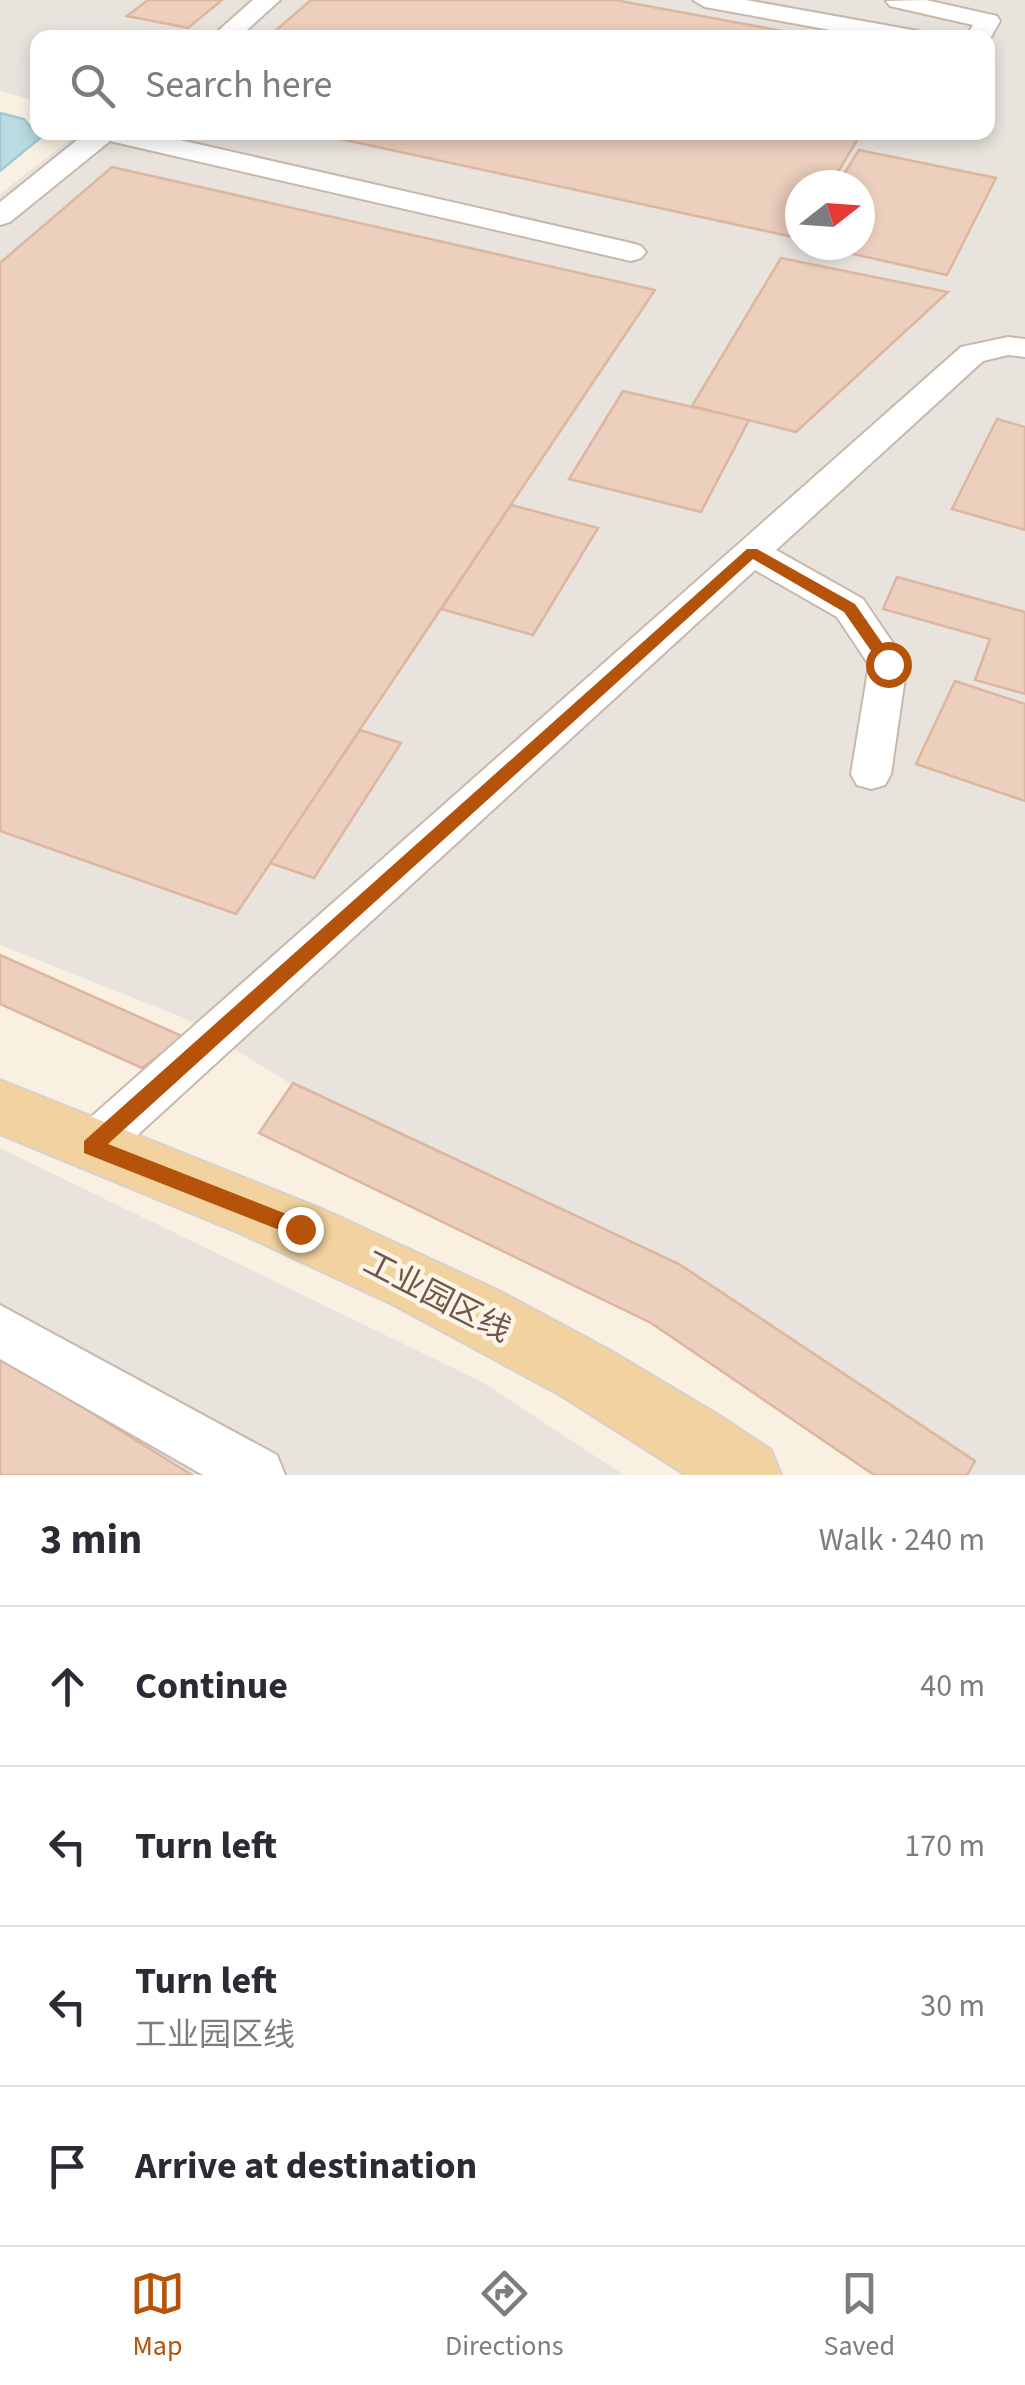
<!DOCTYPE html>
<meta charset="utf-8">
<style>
body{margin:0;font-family:"Source Sans 3","Noto Sans SC",sans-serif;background:#f2f2f3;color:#2b2b33}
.compass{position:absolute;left:785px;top:170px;width:90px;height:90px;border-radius:50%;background:#fff;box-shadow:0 5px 15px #0003;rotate:73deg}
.stop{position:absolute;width:30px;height:30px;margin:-22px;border:8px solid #b45309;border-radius:50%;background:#fff}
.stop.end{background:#b45309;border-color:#fff;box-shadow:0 2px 10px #0008}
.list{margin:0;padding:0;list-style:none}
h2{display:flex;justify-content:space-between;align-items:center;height:130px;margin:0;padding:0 40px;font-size:42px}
h2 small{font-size:32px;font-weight:400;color:#7c7c81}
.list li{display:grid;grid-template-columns:65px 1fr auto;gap:30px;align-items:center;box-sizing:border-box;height:160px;padding:0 40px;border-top:2px solid #e1e1e2}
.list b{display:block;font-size:38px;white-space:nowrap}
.list p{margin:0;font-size:32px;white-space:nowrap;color:#7c7c81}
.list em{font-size:32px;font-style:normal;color:#7c7c81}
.icon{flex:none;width:55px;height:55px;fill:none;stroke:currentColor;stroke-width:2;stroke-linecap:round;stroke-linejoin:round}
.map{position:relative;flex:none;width:1025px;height:1475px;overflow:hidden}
.search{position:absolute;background:#fff;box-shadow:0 5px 15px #0003;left:30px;right:30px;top:30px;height:110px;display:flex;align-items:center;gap:25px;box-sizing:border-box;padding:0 35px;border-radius:20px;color:#7c7c81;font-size:38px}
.sheet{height:770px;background:#fff}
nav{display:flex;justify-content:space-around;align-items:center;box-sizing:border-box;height:140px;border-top:2px solid #e1e1e2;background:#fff;font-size:28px;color:#7c7c81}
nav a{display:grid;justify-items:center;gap:5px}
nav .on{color:#b45309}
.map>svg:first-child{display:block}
.industrial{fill:#e9e3dd;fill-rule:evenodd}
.water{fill:#b9dbe1;stroke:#a0cad1;stroke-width:2.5}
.building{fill:#eccfbd;stroke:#ddb69f;stroke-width:2.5}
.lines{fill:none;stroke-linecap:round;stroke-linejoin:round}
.minor-casing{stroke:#c9b8aa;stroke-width:4}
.major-casing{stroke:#d7d0cd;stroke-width:4}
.minor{fill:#fff;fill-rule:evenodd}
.major{fill:#f2d3a0;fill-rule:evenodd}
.route{fill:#b45309}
.labels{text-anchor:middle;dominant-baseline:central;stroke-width:9;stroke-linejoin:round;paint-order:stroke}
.near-street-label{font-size:32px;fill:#6f584b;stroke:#fdf4e8}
</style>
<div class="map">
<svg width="1025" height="1475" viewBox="0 0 1025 1475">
<rect width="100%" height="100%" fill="#faf0e2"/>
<path class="industrial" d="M0,0H1025V1475H929L182,1017L0,945V194L78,133L988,132V38H38L37,101L0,91ZM800,185H860V245H800Z
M0,1148L482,1382L624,1475H0Z"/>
<path class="water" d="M0,113L24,119L40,138L0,171Z"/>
<path class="building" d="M148,0H222L188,28L127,16Z
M311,0H615L820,38H267Z
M308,132H862L830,185H800L798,238Z
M859,150L996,178L947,275L813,245H860V185H837Z
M112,167L655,290L236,914L0,831V263Z
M781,258L948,292L796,432L692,406Z
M623,391L749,420L701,512L569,479Z
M997,419L1025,427V530L952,509Z
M511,505L598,528L533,635L441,609Z
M897,577L1025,612V694L975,680L990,639L883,609Z
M955,681L1025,704V801L916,764Z
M360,730L401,743L314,878L270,863Z
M0,955L184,1037L142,1068L0,1004Z
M293,1083L679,1264L975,1461L967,1475H874L651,1323L259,1133Z
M0,1356L192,1475H0Z"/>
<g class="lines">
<g class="minor-casing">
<path id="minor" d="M253,0H280L238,38H210Z
M693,0H746L918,31L930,38H874L705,7Z
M926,0L997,16L1000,21L988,42V38H966L973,25L890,6L886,1Z
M87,132H145L631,243L641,246L646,252L641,258L631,261L110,141L10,222L0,225V202Z
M1008,337L1025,339V357L1008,355L983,361L776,550L863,599L907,664L891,774L885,785L871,789L857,785L851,774L869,665L837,617L755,570L108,1162L91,1169L74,1162L67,1147L74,1132L961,347Z
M0,1305L277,1455L285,1475H203L0,1359Z"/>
</g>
<g class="major-casing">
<path id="major" d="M0,1080L324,1210L497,1290L609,1350L718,1415L771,1450L781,1475H686L562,1396L394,1305L242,1234L0,1134Z"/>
</g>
<use href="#minor" class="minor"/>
<use href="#major" class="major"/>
</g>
<path class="route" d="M747,549H757L855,604L894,660V668H883L844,612L753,559L108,1144L307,1222L310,1229L307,1236L300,1238L84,1153V1141Z"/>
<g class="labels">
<g class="near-street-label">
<text transform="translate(437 1297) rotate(27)">工业园区线</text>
</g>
</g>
</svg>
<svg class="compass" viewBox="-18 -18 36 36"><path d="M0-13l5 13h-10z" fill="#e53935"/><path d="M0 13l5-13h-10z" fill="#7c7c81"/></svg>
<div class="stop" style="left:888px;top:664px"></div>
<div class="stop end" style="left:300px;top:1229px"></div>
<div class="search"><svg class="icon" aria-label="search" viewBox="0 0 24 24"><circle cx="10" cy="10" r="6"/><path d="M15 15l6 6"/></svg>Search here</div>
</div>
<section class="sheet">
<h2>3 min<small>Walk · 240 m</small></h2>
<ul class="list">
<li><svg class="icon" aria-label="ahead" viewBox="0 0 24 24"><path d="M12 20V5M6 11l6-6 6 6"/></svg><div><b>Continue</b></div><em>40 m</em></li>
<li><svg class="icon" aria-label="left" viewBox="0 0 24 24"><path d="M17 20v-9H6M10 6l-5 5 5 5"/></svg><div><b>Turn left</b></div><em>170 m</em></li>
<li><svg class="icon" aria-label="left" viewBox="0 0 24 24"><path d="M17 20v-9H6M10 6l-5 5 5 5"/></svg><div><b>Turn left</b><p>工业园区线</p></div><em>30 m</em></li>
<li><svg class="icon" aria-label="arrive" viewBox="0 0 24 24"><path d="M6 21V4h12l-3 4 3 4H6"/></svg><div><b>Arrive at destination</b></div></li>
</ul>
</section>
<nav>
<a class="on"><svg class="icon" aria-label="map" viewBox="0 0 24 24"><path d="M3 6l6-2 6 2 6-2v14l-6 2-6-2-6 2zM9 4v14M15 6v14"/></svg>Map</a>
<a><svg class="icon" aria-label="directions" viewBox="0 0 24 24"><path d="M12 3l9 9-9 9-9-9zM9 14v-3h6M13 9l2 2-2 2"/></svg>Directions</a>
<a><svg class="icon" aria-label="saved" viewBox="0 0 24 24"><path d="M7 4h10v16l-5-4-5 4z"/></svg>Saved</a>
</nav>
